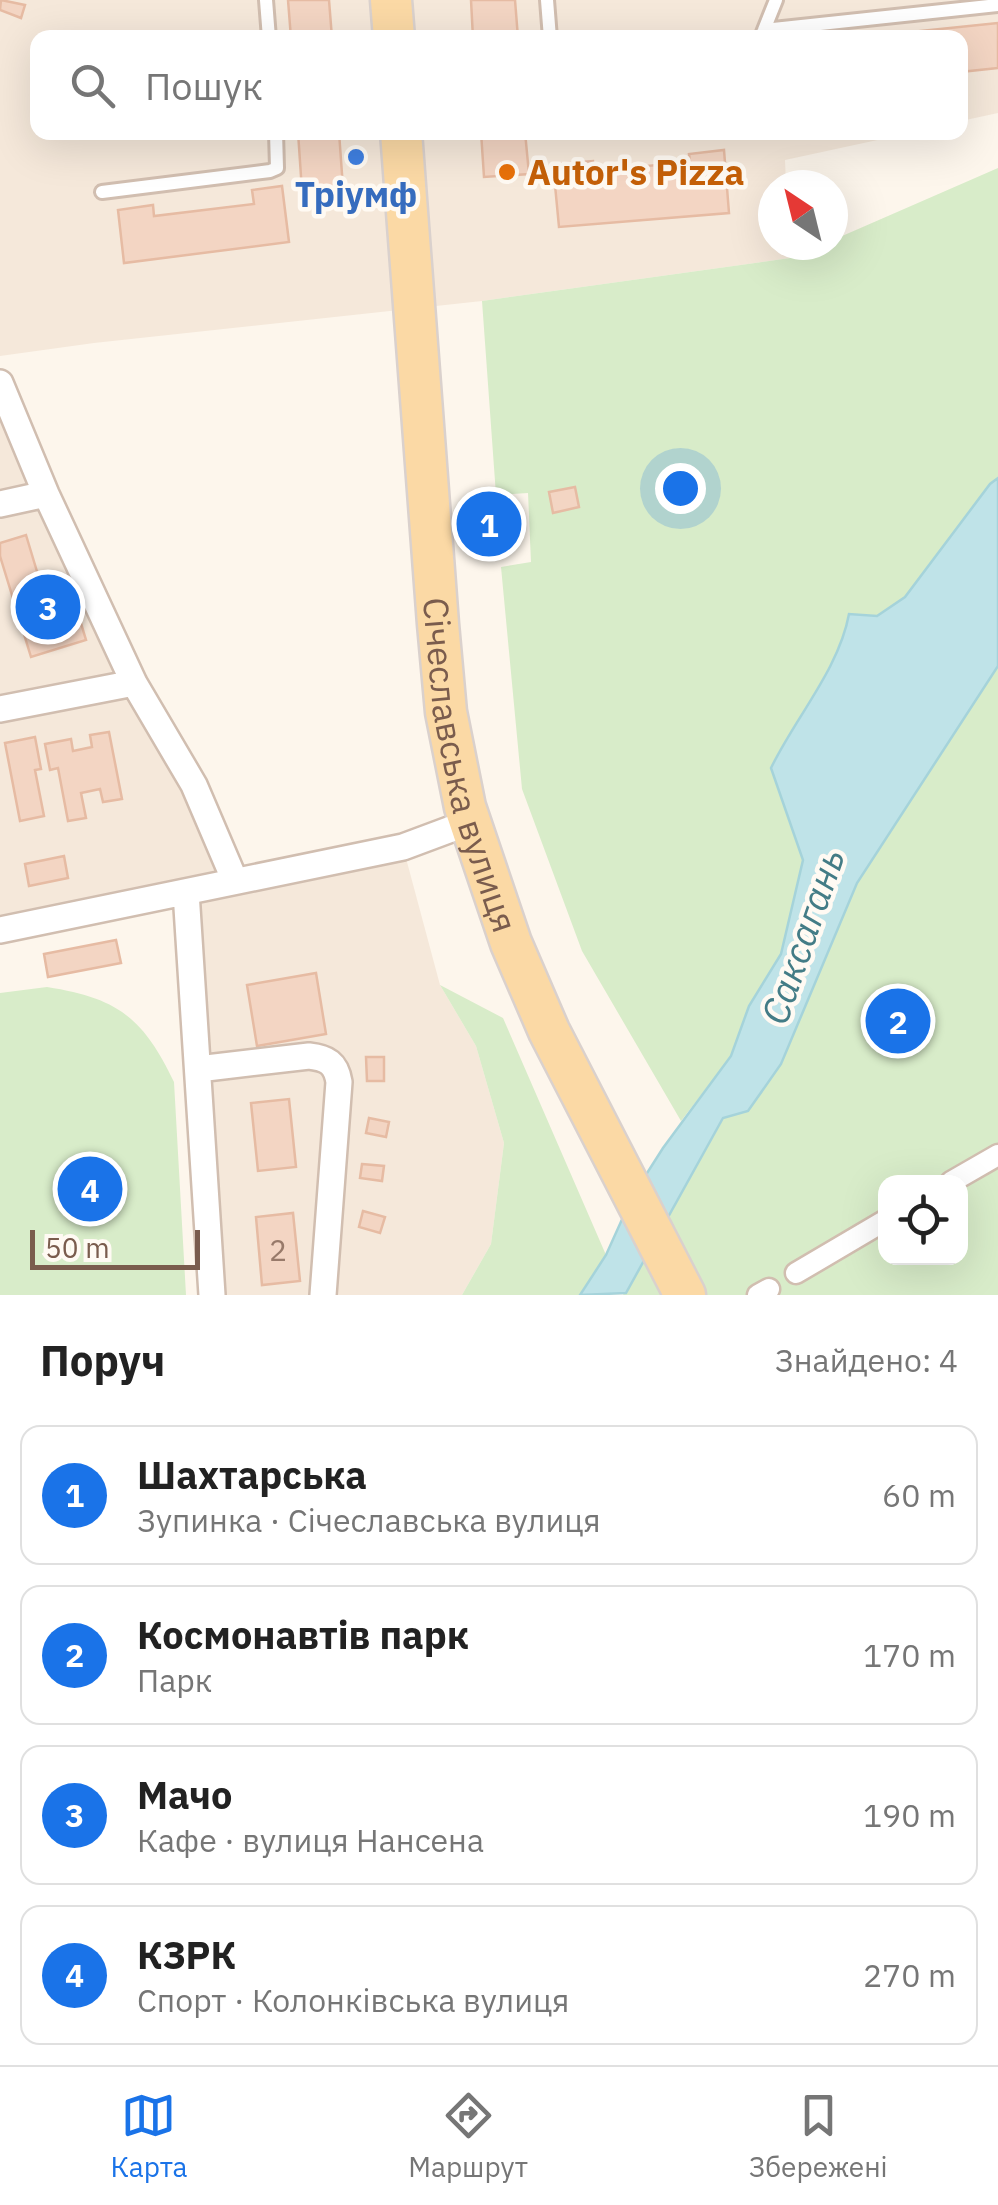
<!DOCTYPE html>
<html lang="uk">
<meta charset="utf-8">
<style>
body{margin:0;font-family:"IBM Plex Sans",sans-serif;background:#f2f2f2;color:#222}
.controls{position:absolute;right:30px;bottom:30px;display:grid;overflow:hidden;border-radius:20px;box-shadow:0 10px 40px #0002}
.controls button{width:90px;height:90px;display:grid;place-items:center;padding:0;border:0;border-bottom:2px solid #e0e0e0;background:#fff;color:#222;font:50px sans-serif}
.compass{position:absolute;left:758px;top:170px;width:90px;height:90px;border-radius:50%;background:#fff;box-shadow:0 10px 40px #0002;rotate:325deg}
.scale{position:absolute;left:30px;bottom:25px;width:170px;box-sizing:border-box;padding-left:10px;border:5px solid #7a5c4d;border-top:0;font-size:28px;line-height:35px;white-space:nowrap;color:#7a5c4d;-webkit-text-stroke:8px #fffaf3;paint-order:stroke}
.you{position:absolute;left:680px;top:488px;width:35px;height:35px;margin:-25px;border:8px solid #fff;border-radius:50%;background:#1a73e8;box-shadow:0 0 0 15px #1a73e833}
.badge{display:grid;place-items:center;width:65px;height:65px;border-radius:50%;background:#1a73e8;color:#fff;font-size:32px;font-weight:700}
.pin{position:absolute;translate:-50% -50%;border:5px solid #fff;box-shadow:0 2px 10px #0006}
.list{margin:0;padding:0;list-style:none}
h2{display:flex;justify-content:space-between;align-items:center;height:130px;margin:0;padding:0 40px;font-size:42px}
h2 small{font-size:32px;font-weight:400;color:#767676}
.list li{display:grid;grid-template-columns:65px 1fr auto;gap:30px;align-items:center;box-sizing:border-box;height:140px;margin:0 20px 20px;padding:0 20px;border:2px solid #e0e0e0;border-radius:20px}
.list b{display:block;font-size:38px;white-space:nowrap}
.list p{margin:0;font-size:32px;white-space:nowrap;color:#767676}
.list em{font-size:32px;font-style:normal;color:#767676}
.icon{flex:none;width:55px;height:55px;fill:none;stroke:currentColor;stroke-width:2;stroke-linecap:round;stroke-linejoin:round}
.map{position:relative;flex:none;width:998px;height:1295px;overflow:hidden}
.search{position:absolute;background:#fff;box-shadow:0 10px 40px #0002;left:30px;right:30px;top:30px;height:110px;display:flex;align-items:center;gap:25px;box-sizing:border-box;padding:0 35px;border-radius:20px;color:#767676;font-size:38px}
.sheet{height:770px;background:#fff}
nav{display:flex;justify-content:space-around;align-items:center;box-sizing:border-box;height:140px;border-top:2px solid #e0e0e0;background:#fff;font-size:28px;color:#767676}
nav a{display:grid;justify-items:center;gap:5px}
nav .on{color:#1a73e8}
.map>svg:first-child{display:block}
.residential{fill:#f5e8da}
.green{fill:#d8ecc9;fill-rule:evenodd}
.water{fill:#bfe3e8;stroke:#a5d3da;stroke-width:2.5}
.building{fill:#f3d5c3;stroke:#e6bba3;stroke-width:2.5}
.lines{fill:none;stroke-linecap:round;stroke-linejoin:round}
.service-casing{stroke:#d1beb0;stroke-width:18}
.pedestrian-casing{stroke:#d1beb0;stroke-width:25}
.minor-casing{stroke:#d1beb0;stroke-width:30}
.primary-casing{stroke:#dad1cd;stroke-width:45}
.service{stroke:#fff;stroke-width:12}
.pedestrian{stroke:#fff;stroke-width:20}
.minor{stroke:#fff;stroke-width:25}
.primary{stroke:#fbd9a5;stroke-width:40}
.shop-dot{fill:#3f7fe0;stroke:#fffaf3;stroke-width:4}
.food-dot{fill:#e8710a;stroke:#fffaf3;stroke-width:4}
.labels{text-anchor:middle;dominant-baseline:central;stroke-width:9;stroke-linejoin:round;paint-order:stroke}
.number-label{font-size:30px;fill:#987a6a}
.food-label{font-size:35px;font-weight:bold;fill:#c56008;stroke:#fffaf3;text-anchor:start}
.shop-label{font-size:35px;font-weight:bold;fill:#366cbe;stroke:#fffaf3}
.street-label{font-size:35px;fill:#7a5c4d;stroke:#fffaf3}
.water-label{font-size:38px;font-style:italic;fill:#437c86;stroke:#fffaf3}
</style>
<div class="map">
<svg width="998" height="1295" viewBox="0 0 998 1295">
<rect width="100%" height="100%" fill="#fdf6ec"/>
<!-- residential -->
<path class="residential" d="M 0,0 L 998,0 L 998,113 L 961,121 L 960,38 L 38,38 L 38,132 L 910,133 L 785,160 L 786,185 L 773,185 L 773,245 L 789,245 L 790,258 L 482,301 L 94,343 L 0,356 Z
M 0,383 L 234,881 L 403,847 L 440,985 L 476,1046 L 504,1143 L 491,1244 L 462,1295 L 212,1295 L 186,892 L 0,930 Z"/>
<!-- green -->
<path class="green" d="M 998,168 L 998,478 L 990,484 L 905,597 L 877,617 L 849,614 C 839,667 794,719 771,769 L 803,859 L 781,954 L 749,1006 L 731,1056 L 681,1121 L 582,951 L 522,789 L 501,567 L 531,562 L 528,493 L 496,495 L 482,301 L 790,258 L 821,245 L 833,245 L 833,240 Z
M 998,666 L 998,1295 L 623,1295 L 724,1118 L 781,1064 L 857,883 ZM 886,1182 L 960,1182 L 960,1258 L 886,1258 Z
M 440,985 L 503,1018 L 606,1255 L 580,1295 L 462,1295 L 491,1244 L 504,1143 L 476,1046 Z
M 47,987 C 117,998 143,1017 174,1082 L 186,1295 L 0,1295 L 0,993 Z"/>
<!-- water -->
<path class="water" d="M 998,478 L 998,666 L 857,883 L 781,1064 L 748,1111 L 723,1118 L 626,1293 L 580,1295 L 606,1255 L 633,1195 L 663,1148 L 731,1056 L 749,1006 L 781,954 L 803,860 L 771,768 C 795,718 839,669 849,614 L 877,616 L 905,597 L 990,484 Z"/>
<!-- building -->
<path class="building" d="M 1,0 L 25,5 L 21,18 L 0,10 Z
M 288,0 L 329,0 L 332,38 L 291,38 Z
M 471,0 L 515,0 L 518,38 L 473,38 Z
M 998,23 L 998,68 L 960,72 L 960,38 L 853,38 Z
M 298,132 L 339,132 L 343,188 L 302,191 Z
M 481,132 L 525,132 L 529,174 L 484,177 Z
M 724,150 L 729,213 L 559,227 L 553,164 L 593,161 L 594,171 L 690,162 L 689,154 Z
M 282,186 L 289,242 L 124,263 L 118,210 L 153,205 L 154,216 L 254,204 L 252,190 Z
M 575,487 L 579,507 L 553,513 L 549,492 Z
M 514,523 L 517,539 L 507,540 L 504,525 Z
M 26,535 L 51,618 L 77,610 L 86,640 L 31,657 L 0,556 L 0,543 Z
M 109,732 L 122,799 L 103,802 L 100,789 L 81,793 L 86,818 L 68,821 L 58,768 L 50,770 L 45,744 L 71,739 L 73,751 L 92,747 L 90,735 Z
M 35,737 L 41,769 L 35,770 L 44,816 L 20,821 L 5,743 Z
M 64,856 L 68,878 L 29,886 L 25,864 Z
M 116,940 L 121,963 L 48,977 L 44,954 Z
M 316,973 L 326,1034 L 257,1046 L 247,985 Z
M 366,1057 L 384,1057 L 384,1081 L 367,1081 Z
M 289,1099 L 296,1167 L 258,1171 L 251,1103 Z
M 369,1118 L 389,1122 L 386,1137 L 366,1133 Z
M 362,1164 L 384,1166 L 382,1181 L 360,1178 Z
M 363,1211 L 385,1217 L 380,1233 L 359,1227 Z
M 293,1213 L 300,1281 L 262,1285 L 256,1217 Z"/>
<g class="lines">
<defs>
<path id="service" d="M 266,0 L 269,38
M 547,0 L 550,38
M 764,30 L 998,5
M 762,35 L 776,0
M 102,192 L 270,171 L 277,168 L 276,132"/>
<path id="pedestrian" d="M 951,1182 L 998,1155
M 796,1273 L 886,1220
M 758,1295 L 769,1289"/>
<path id="minor" d="M 0,383 L 46,494 L 134,683 L 194,785 L 235,881
M 0,504 L 46,494
M 0,709 L 134,683
M 186,892 L 212,1295
M 0,930 L 403,847 L 470,822
M 198,1069 L 309,1056 C 327,1058 336,1063 339,1082 L 323,1295"/>
<g id="primary">
<path d="M 391,0 L 394,38"/>
<path id="s1" d="M 401,132 L 438,624 L 446,712 L 465,807 L 511,943 L 549,1031 L 685,1295"/>
</g>
</defs>
<!-- service casing -->
<use href="#service" class="service-casing"/>
<!-- pedestrian casing -->
<use href="#pedestrian" class="pedestrian-casing"/>
<!-- minor casing -->
<use href="#minor" class="minor-casing"/>
<!-- primary casing -->
<use href="#primary" class="primary-casing"/>
<!-- service -->
<use href="#service" class="service"/>
<!-- pedestrian -->
<use href="#pedestrian" class="pedestrian"/>
<!-- minor -->
<use href="#minor" class="minor"/>
<!-- primary -->
<use href="#primary" class="primary"/>
</g>
<!-- markers -->
<circle class="shop-dot" cx="356" cy="157" r="10"/>
<circle class="food-dot" cx="507" cy="172" r="10"/>
<g class="labels">
<!-- number labels -->
<g class="number-label">
<text x="278" y="1249">2</text>
</g>
<!-- food labels -->
<g class="food-label">
<text x="527" y="172">Autor's Pizza</text>
</g>
<!-- shop labels -->
<g class="shop-label">
<text x="356" y="194">Тріумф</text>
</g>
<!-- street labels -->
<g class="street-label">
<text stroke="none"><textPath href="#s1" startOffset="638">Січеславська вулиця</textPath></text>
</g>
<!-- water labels -->
<g class="water-label">
<text transform="translate(802 936) rotate(-71)">Саксагань</text>
</g>
</g>
</svg>
<div class="controls">
<button><svg class="icon" aria-label="locate" viewBox="0 0 24 24"><circle cx="12" cy="12" r="6"/><path d="M12 2v4M12 18v4M2 12h4M18 12h4"/></svg></button>
</div>
<svg class="compass" viewBox="-18 -18 36 36"><path d="M0-13l5 13h-10z" fill="#e53935"/><path d="M0 13l5-13h-10z" fill="#767676"/></svg>
<div class="scale">50 m</div>
<div class="you"></div>
<div class="pin badge" style="left:489px;top:524px">1</div>
<div class="pin badge" style="left:898px;top:1021px">2</div>
<div class="pin badge" style="left:48px;top:607px">3</div>
<div class="pin badge" style="left:90px;top:1189px">4</div>
<div class="search"><svg class="icon" aria-label="search" viewBox="0 0 24 24"><circle cx="10" cy="10" r="6"/><path d="M15 15l6 6"/></svg>Пошук</div>
</div>
<section class="sheet">
<h2>Поруч<small>Знайдено: 4</small></h2>
<ul class="list">
<li><span class="badge">1</span><div><b>Шахтарська</b><p>Зупинка · Січеславська вулиця</p></div><em>60 m</em></li>
<li><span class="badge">2</span><div><b>Космонавтів парк</b><p>Парк</p></div><em>170 m</em></li>
<li><span class="badge">3</span><div><b>Мачо</b><p>Кафе · вулиця Нансена</p></div><em>190 m</em></li>
<li><span class="badge">4</span><div><b>КЗРК</b><p>Спорт · Колонківська вулиця</p></div><em>270 m</em></li>
</ul>
</section>
<nav>
<a class="on"><svg class="icon" aria-label="map" viewBox="0 0 24 24"><path d="M3 6l6-2 6 2 6-2v14l-6 2-6-2-6 2zM9 4v14M15 6v14"/></svg>Карта</a>
<a><svg class="icon" aria-label="directions" viewBox="0 0 24 24"><path d="M12 3l9 9-9 9-9-9zM9 14v-3h6M13 9l2 2-2 2"/></svg>Маршрут</a>
<a><svg class="icon" aria-label="saved" viewBox="0 0 24 24"><path d="M7 4h10v16l-5-4-5 4z"/></svg>Збережені</a>
</nav>
